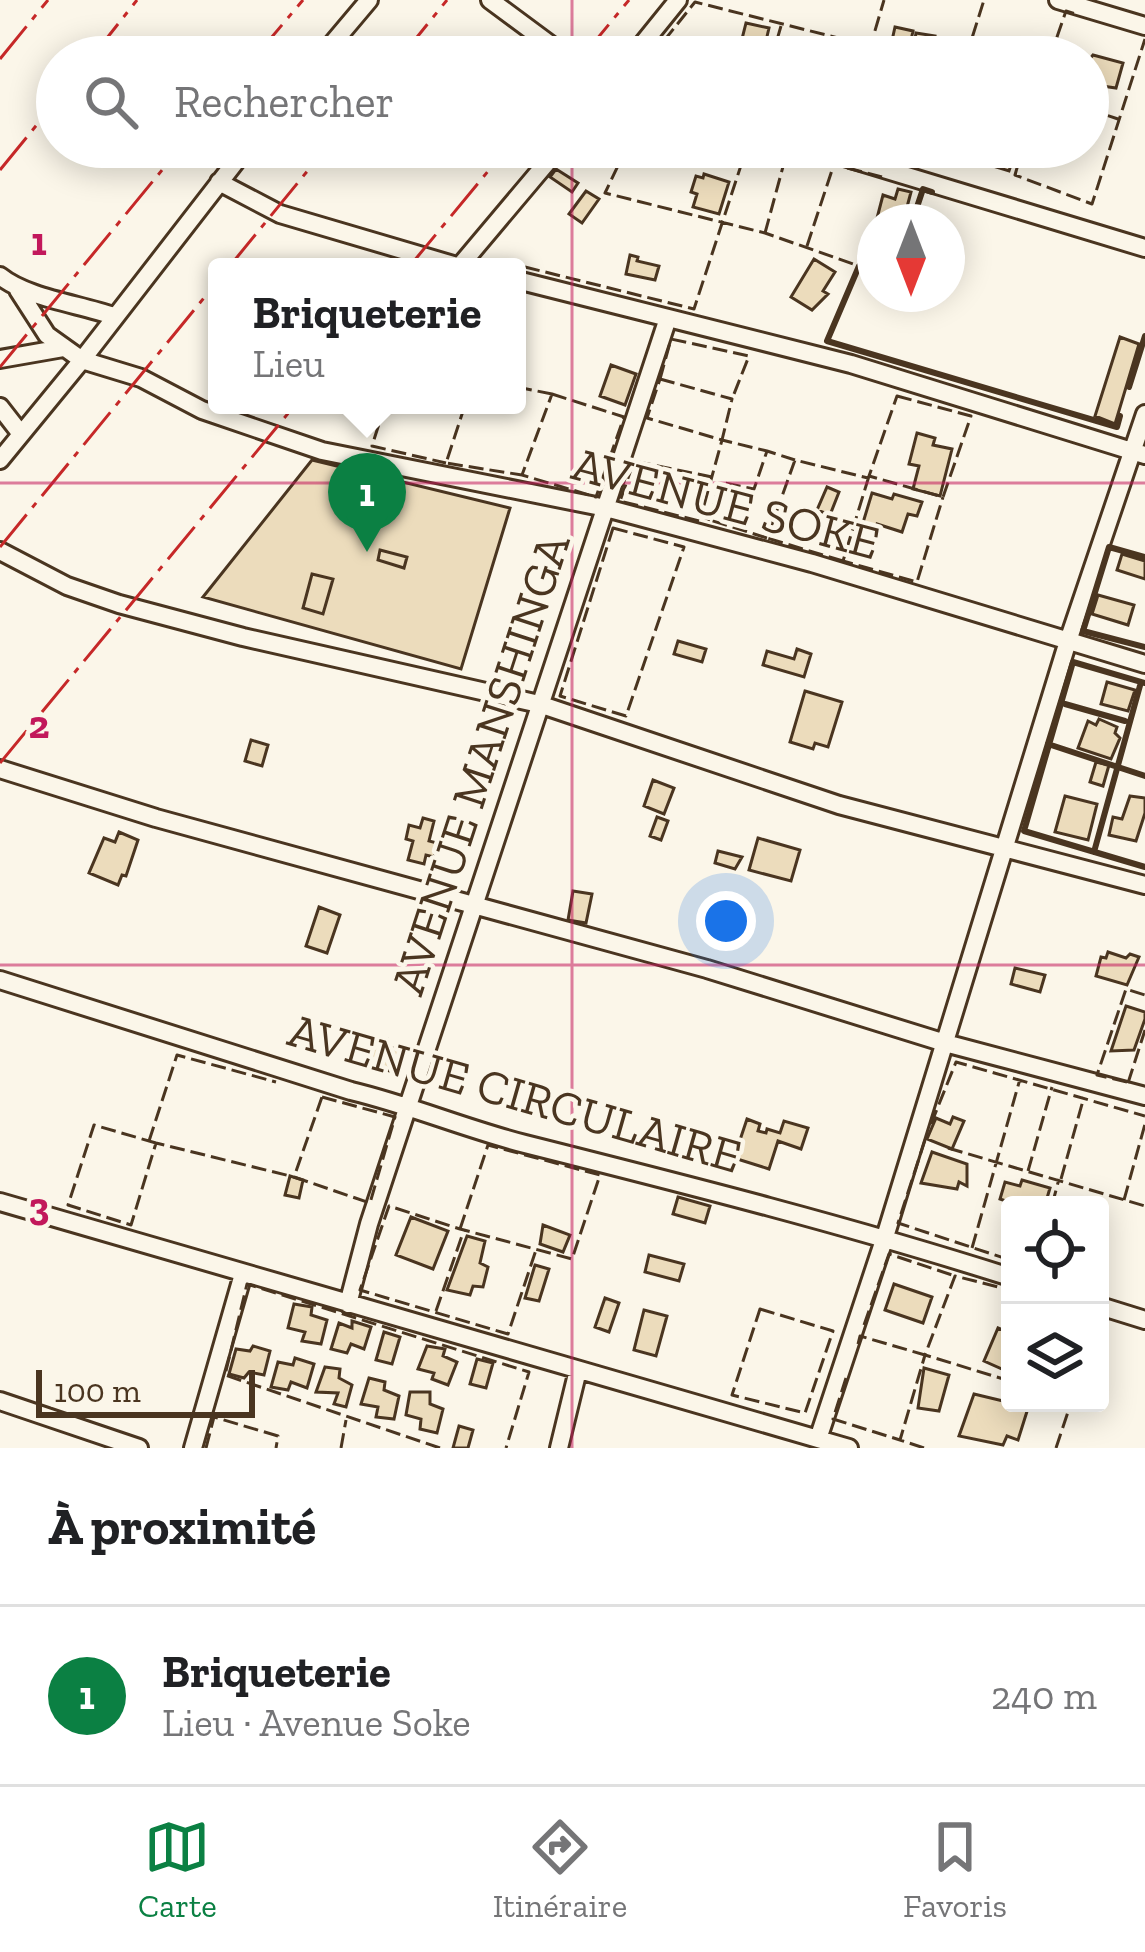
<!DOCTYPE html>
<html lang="fr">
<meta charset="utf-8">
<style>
body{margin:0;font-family:"Zilla Slab",serif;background:#f6f6f6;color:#202124}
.controls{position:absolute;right:36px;bottom:36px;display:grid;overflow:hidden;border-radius:12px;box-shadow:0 6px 30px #0003}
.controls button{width:108px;height:108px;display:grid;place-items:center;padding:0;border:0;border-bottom:3px solid #e0e0e0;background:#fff;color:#202124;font:60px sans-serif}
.compass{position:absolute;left:857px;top:204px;width:108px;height:108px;border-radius:50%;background:#fff;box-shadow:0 6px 30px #0003;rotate:180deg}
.scale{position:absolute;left:36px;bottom:30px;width:219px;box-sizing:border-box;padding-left:12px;border:6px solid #4a3520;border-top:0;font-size:33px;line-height:42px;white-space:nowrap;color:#4a3520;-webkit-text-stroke:9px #fbf6e9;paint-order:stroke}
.you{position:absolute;left:726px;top:921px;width:42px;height:42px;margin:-30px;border:9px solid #fff;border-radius:50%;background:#1a73e8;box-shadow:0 0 0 18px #1a73e833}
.badge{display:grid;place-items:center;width:78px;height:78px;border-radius:50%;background:#0b8043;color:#fff;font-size:39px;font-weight:700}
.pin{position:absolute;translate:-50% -99px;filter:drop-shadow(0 3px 6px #0008)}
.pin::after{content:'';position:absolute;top:63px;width:42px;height:36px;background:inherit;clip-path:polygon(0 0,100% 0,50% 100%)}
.popup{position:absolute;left:208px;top:258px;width:318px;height:156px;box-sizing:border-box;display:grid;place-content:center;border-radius:12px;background:#fff;filter:drop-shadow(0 3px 9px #0005);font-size:39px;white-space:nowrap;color:#757577}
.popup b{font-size:45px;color:#202124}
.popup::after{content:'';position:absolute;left:50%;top:100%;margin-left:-24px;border:24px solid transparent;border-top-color:#fff}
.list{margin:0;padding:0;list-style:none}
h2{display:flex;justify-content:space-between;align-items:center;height:156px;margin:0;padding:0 48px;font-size:51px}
h2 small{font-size:39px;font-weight:400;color:#757577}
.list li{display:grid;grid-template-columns:78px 1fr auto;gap:36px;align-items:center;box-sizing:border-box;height:180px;padding:0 48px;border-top:3px solid #e0e0e0}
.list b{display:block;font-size:45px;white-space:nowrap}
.list p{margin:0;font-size:39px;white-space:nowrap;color:#757577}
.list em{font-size:39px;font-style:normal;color:#757577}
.icon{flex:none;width:66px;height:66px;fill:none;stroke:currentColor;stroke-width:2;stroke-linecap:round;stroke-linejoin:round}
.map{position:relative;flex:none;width:1145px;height:1448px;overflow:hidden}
.search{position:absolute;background:#fff;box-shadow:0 6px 30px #0003;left:36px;right:36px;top:36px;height:132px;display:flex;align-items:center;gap:30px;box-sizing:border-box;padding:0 42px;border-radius:66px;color:#757577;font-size:45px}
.sheet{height:336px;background:#fff}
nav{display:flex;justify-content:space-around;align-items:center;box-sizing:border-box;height:168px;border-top:3px solid #e0e0e0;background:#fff;font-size:33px;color:#757577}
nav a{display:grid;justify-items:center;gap:6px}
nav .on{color:#0b8043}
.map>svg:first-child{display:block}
.building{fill:#ecdcbc;stroke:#4a3520;stroke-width:3}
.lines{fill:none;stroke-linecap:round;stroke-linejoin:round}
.minor-casing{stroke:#4a3520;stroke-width:22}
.minor{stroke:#fbf6e9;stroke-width:16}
.fence{stroke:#4a3520;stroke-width:3;stroke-dasharray:15 6;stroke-linecap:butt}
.wall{stroke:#4a3520;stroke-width:6}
.power{stroke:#c62828;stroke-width:3;stroke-dasharray:42 9 6 9;stroke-linecap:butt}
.grid{fill:none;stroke:#c2185b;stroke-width:3;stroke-opacity:0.55}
.labels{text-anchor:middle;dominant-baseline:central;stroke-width:9;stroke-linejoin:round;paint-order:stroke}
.street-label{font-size:48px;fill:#4a3520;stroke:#fbf6e9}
.grid-label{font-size:39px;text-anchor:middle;font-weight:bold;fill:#c2185b;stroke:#fbf6e9;stroke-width:9;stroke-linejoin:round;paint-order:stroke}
</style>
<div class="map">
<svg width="1145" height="1448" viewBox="0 0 1145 1448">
<rect width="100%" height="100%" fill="#fbf6e9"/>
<!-- building -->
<path class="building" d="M 746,23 L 769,28 L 765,45 L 742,39 Z
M 895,27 L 913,31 L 909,49 L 891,45 Z
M 916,33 L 935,36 L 932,54 L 913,51 Z
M 1093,55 L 1123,63 L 1116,88 L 1088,84 L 1088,61 Z
M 988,147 L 1017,147 L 1009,171 L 983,163 Z
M 556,169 L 578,183 L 572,192 L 550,177 Z
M 704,174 L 729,182 L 719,214 L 693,207 L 697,194 L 691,192 L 696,176 L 703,178 Z
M 898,189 L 911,192 L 903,222 L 876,222 L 883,195 L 895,199 Z
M 586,191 L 599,199 L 582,223 L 569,214 Z
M 630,255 L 638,257 L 637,261 L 659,266 L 655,280 L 626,274 Z
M 814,259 L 835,272 L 823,291 L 828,294 L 812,310 L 791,297 Z
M 1120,337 L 1139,344 L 1115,424 L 1095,416 Z
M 611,365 L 636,374 L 625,405 L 600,396 Z
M 917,433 L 935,438 L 933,445 L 952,449 L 940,496 L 913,489 L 919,466 L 909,464 Z
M 312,460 L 510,508 L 461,669 L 203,597 Z
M 827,487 L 839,492 L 830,515 L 817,510 Z
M 872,493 L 892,499 L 894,494 L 922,502 L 917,516 L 908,514 L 902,532 L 877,524 L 875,530 L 862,526 Z
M 380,550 L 407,557 L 404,568 L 378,560 Z
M 1122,554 L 1145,561 L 1145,579 L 1117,570 Z
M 312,574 L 333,579 L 323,614 L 303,608 Z
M 1098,595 L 1134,605 L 1128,625 L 1092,614 Z
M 678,641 L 706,649 L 702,662 L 674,654 Z
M 797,649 L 811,654 L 804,677 L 763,665 L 767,651 L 794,659 Z
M 1107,682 L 1135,690 L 1128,711 L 1101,704 Z
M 805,691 L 842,702 L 828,747 L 815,743 L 813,749 L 790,742 Z
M 1099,719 L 1117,727 L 1115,733 L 1120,738 L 1111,759 L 1078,748 L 1088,721 L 1096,725 Z
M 251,740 L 268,745 L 262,766 L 245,761 Z
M 1096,762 L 1109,765 L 1103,786 L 1090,782 Z
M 653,780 L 674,788 L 664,814 L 644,806 Z
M 1065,796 L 1097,804 L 1088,840 L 1055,832 Z
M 1130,796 L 1145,798 L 1145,813 L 1136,841 L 1109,835 L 1113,817 L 1122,819 Z
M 657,817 L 668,821 L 661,840 L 650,836 Z
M 423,818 L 434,821 L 429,841 L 437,843 L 434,857 L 426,855 L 424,864 L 408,860 L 413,841 L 406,839 L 409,825 L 420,828 Z
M 119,832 L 138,840 L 126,876 L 122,875 L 118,885 L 89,873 L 104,838 L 115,842 Z
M 758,838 L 800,850 L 791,881 L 749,870 Z
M 718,851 L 742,857 L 735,869 L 715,863 Z
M 573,891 L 592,894 L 586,923 L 568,920 Z
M 319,907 L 340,915 L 327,953 L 306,946 Z
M 1108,952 L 1126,958 L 1130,954 L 1139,957 L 1127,985 L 1096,976 L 1101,957 L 1106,958 Z
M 1015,968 L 1045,975 L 1040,992 L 1011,984 Z
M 1126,1006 L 1145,1012 L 1145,1019 L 1134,1050 L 1111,1051 Z
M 372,1036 L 387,1039 L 385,1046 L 408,1052 L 398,1073 L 365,1065 Z
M 953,1117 L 964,1121 L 952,1149 L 927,1139 L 936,1118 L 950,1124 Z
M 747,1119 L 760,1124 L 758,1131 L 766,1133 L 767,1129 L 780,1133 L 784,1121 L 808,1128 L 801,1149 L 778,1141 L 769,1169 L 734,1158 Z
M 932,1152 L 967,1164 L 967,1186 L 959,1182 L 957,1189 L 921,1183 Z
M 290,1176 L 303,1180 L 299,1198 L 285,1195 Z
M 1022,1180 L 1050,1188 L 1045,1205 L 1017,1205 L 1000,1199 L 1005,1182 L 1020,1186 Z
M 678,1197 L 710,1206 L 705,1223 L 673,1214 Z
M 411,1217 L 448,1231 L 433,1269 L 396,1255 Z
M 543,1225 L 570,1235 L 563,1252 L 540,1244 Z
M 467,1236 L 485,1241 L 480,1263 L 488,1267 L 483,1287 L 473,1286 L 470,1295 L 447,1290 Z
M 649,1255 L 684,1264 L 679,1281 L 645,1272 Z
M 535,1265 L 549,1269 L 539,1301 L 525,1298 Z
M 894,1284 L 932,1297 L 923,1323 L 885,1310 Z
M 605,1298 L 619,1303 L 609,1332 L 595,1327 Z
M 294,1304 L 312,1307 L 311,1315 L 327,1320 L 321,1344 L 302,1341 L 305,1332 L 288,1328 Z
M 644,1310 L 667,1316 L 656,1356 L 634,1350 Z
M 352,1321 L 371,1327 L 364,1349 L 351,1344 L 347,1353 L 331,1349 L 339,1323 L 352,1328 Z
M 998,1328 L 1010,1333 L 1010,1350 L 1002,1369 L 984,1361 Z
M 384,1332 L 400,1337 L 392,1364 L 376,1360 Z
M 253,1346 L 270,1351 L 264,1375 L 249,1372 L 244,1378 L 229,1374 L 236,1349 L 250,1351 Z
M 427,1346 L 445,1349 L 443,1356 L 457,1362 L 448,1385 L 432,1379 L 434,1373 L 418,1369 Z
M 295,1358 L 314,1364 L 307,1388 L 291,1382 L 288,1390 L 271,1387 L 278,1362 L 293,1365 Z
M 477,1359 L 493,1363 L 486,1388 L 470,1384 Z
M 325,1367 L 340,1369 L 339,1378 L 352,1385 L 346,1407 L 334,1404 L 338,1393 L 316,1392 Z
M 924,1368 L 949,1375 L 939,1411 L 918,1408 Z
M 369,1378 L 385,1382 L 384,1390 L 399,1396 L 394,1419 L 376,1417 L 378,1407 L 361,1404 Z
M 410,1392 L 430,1392 L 430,1404 L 443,1409 L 437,1433 L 420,1429 L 421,1419 L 406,1415 Z
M 974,1394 L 1003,1401 L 1005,1397 L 1010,1403 L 1029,1405 L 1018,1440 L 1007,1436 L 1003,1445 L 959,1436 Z
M 459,1426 L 473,1430 L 468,1448 L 453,1448 Z"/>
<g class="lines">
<defs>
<path id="minor" d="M 490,0 L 567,57
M 1058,0 L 1145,26
M 321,57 L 369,0
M 632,57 L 678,0
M 811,147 L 1145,248
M 219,182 L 280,214 L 460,267
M 459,267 L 560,147
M 0,276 C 27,298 79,304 113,316
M 517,280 L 851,364 L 1145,455
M 18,290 L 47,335 L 82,360 L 141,378 L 202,410 L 322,451 L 606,508 L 812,563 L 1145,664
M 0,359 L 63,348
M 0,407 L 21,434
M 0,460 L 82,360 L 247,147
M 0,551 L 67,586 L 119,604 L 243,637 L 539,704 L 839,805 L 1145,885
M 0,769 L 156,818 L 707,969 L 945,1043 L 1145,1096
M 0,980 L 351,1091 C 410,1105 466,1129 525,1144 C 688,1185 850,1226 1010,1277
M 0,1202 L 849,1448
M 348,1304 L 369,1224 L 668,318
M 1100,1306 L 1145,1320
M 0,1401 L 139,1448
M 818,1439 L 885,1237 L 1068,641 L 1145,414
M 193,1448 L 243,1274
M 559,1448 L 578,1370"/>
</defs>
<!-- minor casing -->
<use href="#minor" class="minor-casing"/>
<!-- minor -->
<use href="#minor" class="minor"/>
<!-- fence -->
<path class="fence" d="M 869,51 L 884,0
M 651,57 L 695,2 L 870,46 L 868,53 L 884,57
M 772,57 L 781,26
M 966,57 L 984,0
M 1050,57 L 1066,11 L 1076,14
M 1088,109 L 1118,119
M 627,147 L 605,193 L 765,233 L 859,266
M 766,147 L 882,177
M 900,147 L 969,165 L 975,147
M 1023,147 L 1015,175 L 1092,204 L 1145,39
M 765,233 L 787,152
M 807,246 L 834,164
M 525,267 L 694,309 L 747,147
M 660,379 L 732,399 L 722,440 L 647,418 Z
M 660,379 L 671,339 L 749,356 L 732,399
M 517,387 L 552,394
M 552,394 L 624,417 L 596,497 L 522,475 Z
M 897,396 L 971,416 L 943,497 L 869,476 Z
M 385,405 L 372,446 L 446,463
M 465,405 L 446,463 L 522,475
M 869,476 L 843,561 L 917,582 L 943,497
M 710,520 L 701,516 L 722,440 L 767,451
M 699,521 L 620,501 L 634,461 L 712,477
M 613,528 L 684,547 L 626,716 L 560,696 Z
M 767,538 L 710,520 L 720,482 L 754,489 L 767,451 L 795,460
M 843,561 L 767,538 L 795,460 L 868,478
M 1127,1082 L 1097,1075 L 1126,989 L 1145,995
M 1128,1083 L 1145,1030
M 322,1097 L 395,1117 L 370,1203 L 294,1177 Z
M 931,1124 L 956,1062 L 1145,1116
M 925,1140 L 898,1223 L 1010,1260
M 149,1141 L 177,1055 L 276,1082
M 156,1143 L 94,1125 L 68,1205 L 131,1225 L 156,1143 L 290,1176
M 948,1148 L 1145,1206
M 1028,1171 L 1052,1087
M 1061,1179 L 1084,1097
M 1124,1200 L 1145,1124
M 1052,1205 L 1059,1179
M 460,1229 L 488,1145 L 600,1175 L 572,1259 L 464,1230 L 460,1229 L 389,1206 L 360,1290 L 508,1334 L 536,1250
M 972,1248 L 1020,1079
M 760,1309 L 833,1331 L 805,1413 L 732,1395 Z
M 436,1311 L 464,1230
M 864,1325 L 889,1254 L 955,1276
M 858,1344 L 860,1336 L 925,1355 L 955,1276 L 1010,1290
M 846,1378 L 833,1419 L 900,1440
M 206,1448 L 214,1417 L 278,1436 L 276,1448
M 341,1448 L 346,1420
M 440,1448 L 225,1375 L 247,1284 L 529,1372 L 506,1448
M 924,1448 L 900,1440 L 925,1355 L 1010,1381
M 1056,1448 L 1071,1403"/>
<!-- wall -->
<path class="wall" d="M 912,222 L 923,189 L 932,192
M 875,271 L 859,266 L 827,341 L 1117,427 L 1120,416
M 1129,387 L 1145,336
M 1145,557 L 1109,547 L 1083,631 L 1145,647
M 1145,683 L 1073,662 L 1024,831 L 1145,867
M 1065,704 L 1125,721
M 1048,744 L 1145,776
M 1094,852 L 1141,682"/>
<!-- power -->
<path class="power" d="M 92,57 L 137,0
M 255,57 L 303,0
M 401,57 L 447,0
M 582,57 L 629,0
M 0,59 L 48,0
M 0,170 L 57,100
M 229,267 L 327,147
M 409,267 L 508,147
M 0,367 L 181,147
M 0,547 L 217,282
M 0,763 L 295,405"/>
</g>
<!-- grid -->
<path class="grid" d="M 572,0 L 572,57M 572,147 L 572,1448M 0,483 L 1145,483M 0,965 L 1145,965"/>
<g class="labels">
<!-- street labels -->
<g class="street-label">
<text transform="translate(726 503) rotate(15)">AVENUE SOKE</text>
<text transform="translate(480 764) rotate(-72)">AVENUE MANSHINGA</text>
<text transform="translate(515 1093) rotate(16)">AVENUE CIRCULAIRE</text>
</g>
</g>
<g class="grid-label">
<text x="39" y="255">1</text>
<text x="39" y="738">2</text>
<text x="39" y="1220">3</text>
</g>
</svg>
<div class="controls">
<button><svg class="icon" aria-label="locate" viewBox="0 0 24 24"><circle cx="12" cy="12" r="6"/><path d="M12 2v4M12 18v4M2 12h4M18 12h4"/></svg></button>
<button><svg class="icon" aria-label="layers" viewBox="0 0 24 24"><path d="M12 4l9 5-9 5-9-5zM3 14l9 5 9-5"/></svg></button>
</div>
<svg class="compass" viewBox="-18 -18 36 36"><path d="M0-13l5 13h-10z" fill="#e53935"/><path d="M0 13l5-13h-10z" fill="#757577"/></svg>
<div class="scale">100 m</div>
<div class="you"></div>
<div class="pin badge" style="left:367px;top:552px">1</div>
<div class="popup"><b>Briqueterie</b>Lieu</div>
<div class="search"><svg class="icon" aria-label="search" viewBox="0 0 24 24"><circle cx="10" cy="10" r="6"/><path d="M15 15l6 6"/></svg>Rechercher</div>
</div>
<section class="sheet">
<h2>À proximité<small></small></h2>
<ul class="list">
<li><span class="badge">1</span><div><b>Briqueterie</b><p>Lieu · Avenue Soke</p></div><em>240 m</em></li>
</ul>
</section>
<nav>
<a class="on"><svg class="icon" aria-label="map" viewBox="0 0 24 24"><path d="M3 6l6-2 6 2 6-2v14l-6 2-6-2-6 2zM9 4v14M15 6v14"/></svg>Carte</a>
<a><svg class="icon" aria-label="directions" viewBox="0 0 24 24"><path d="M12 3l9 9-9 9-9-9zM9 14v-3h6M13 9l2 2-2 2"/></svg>Itinéraire</a>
<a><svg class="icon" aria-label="saved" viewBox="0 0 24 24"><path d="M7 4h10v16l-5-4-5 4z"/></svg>Favoris</a>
</nav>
